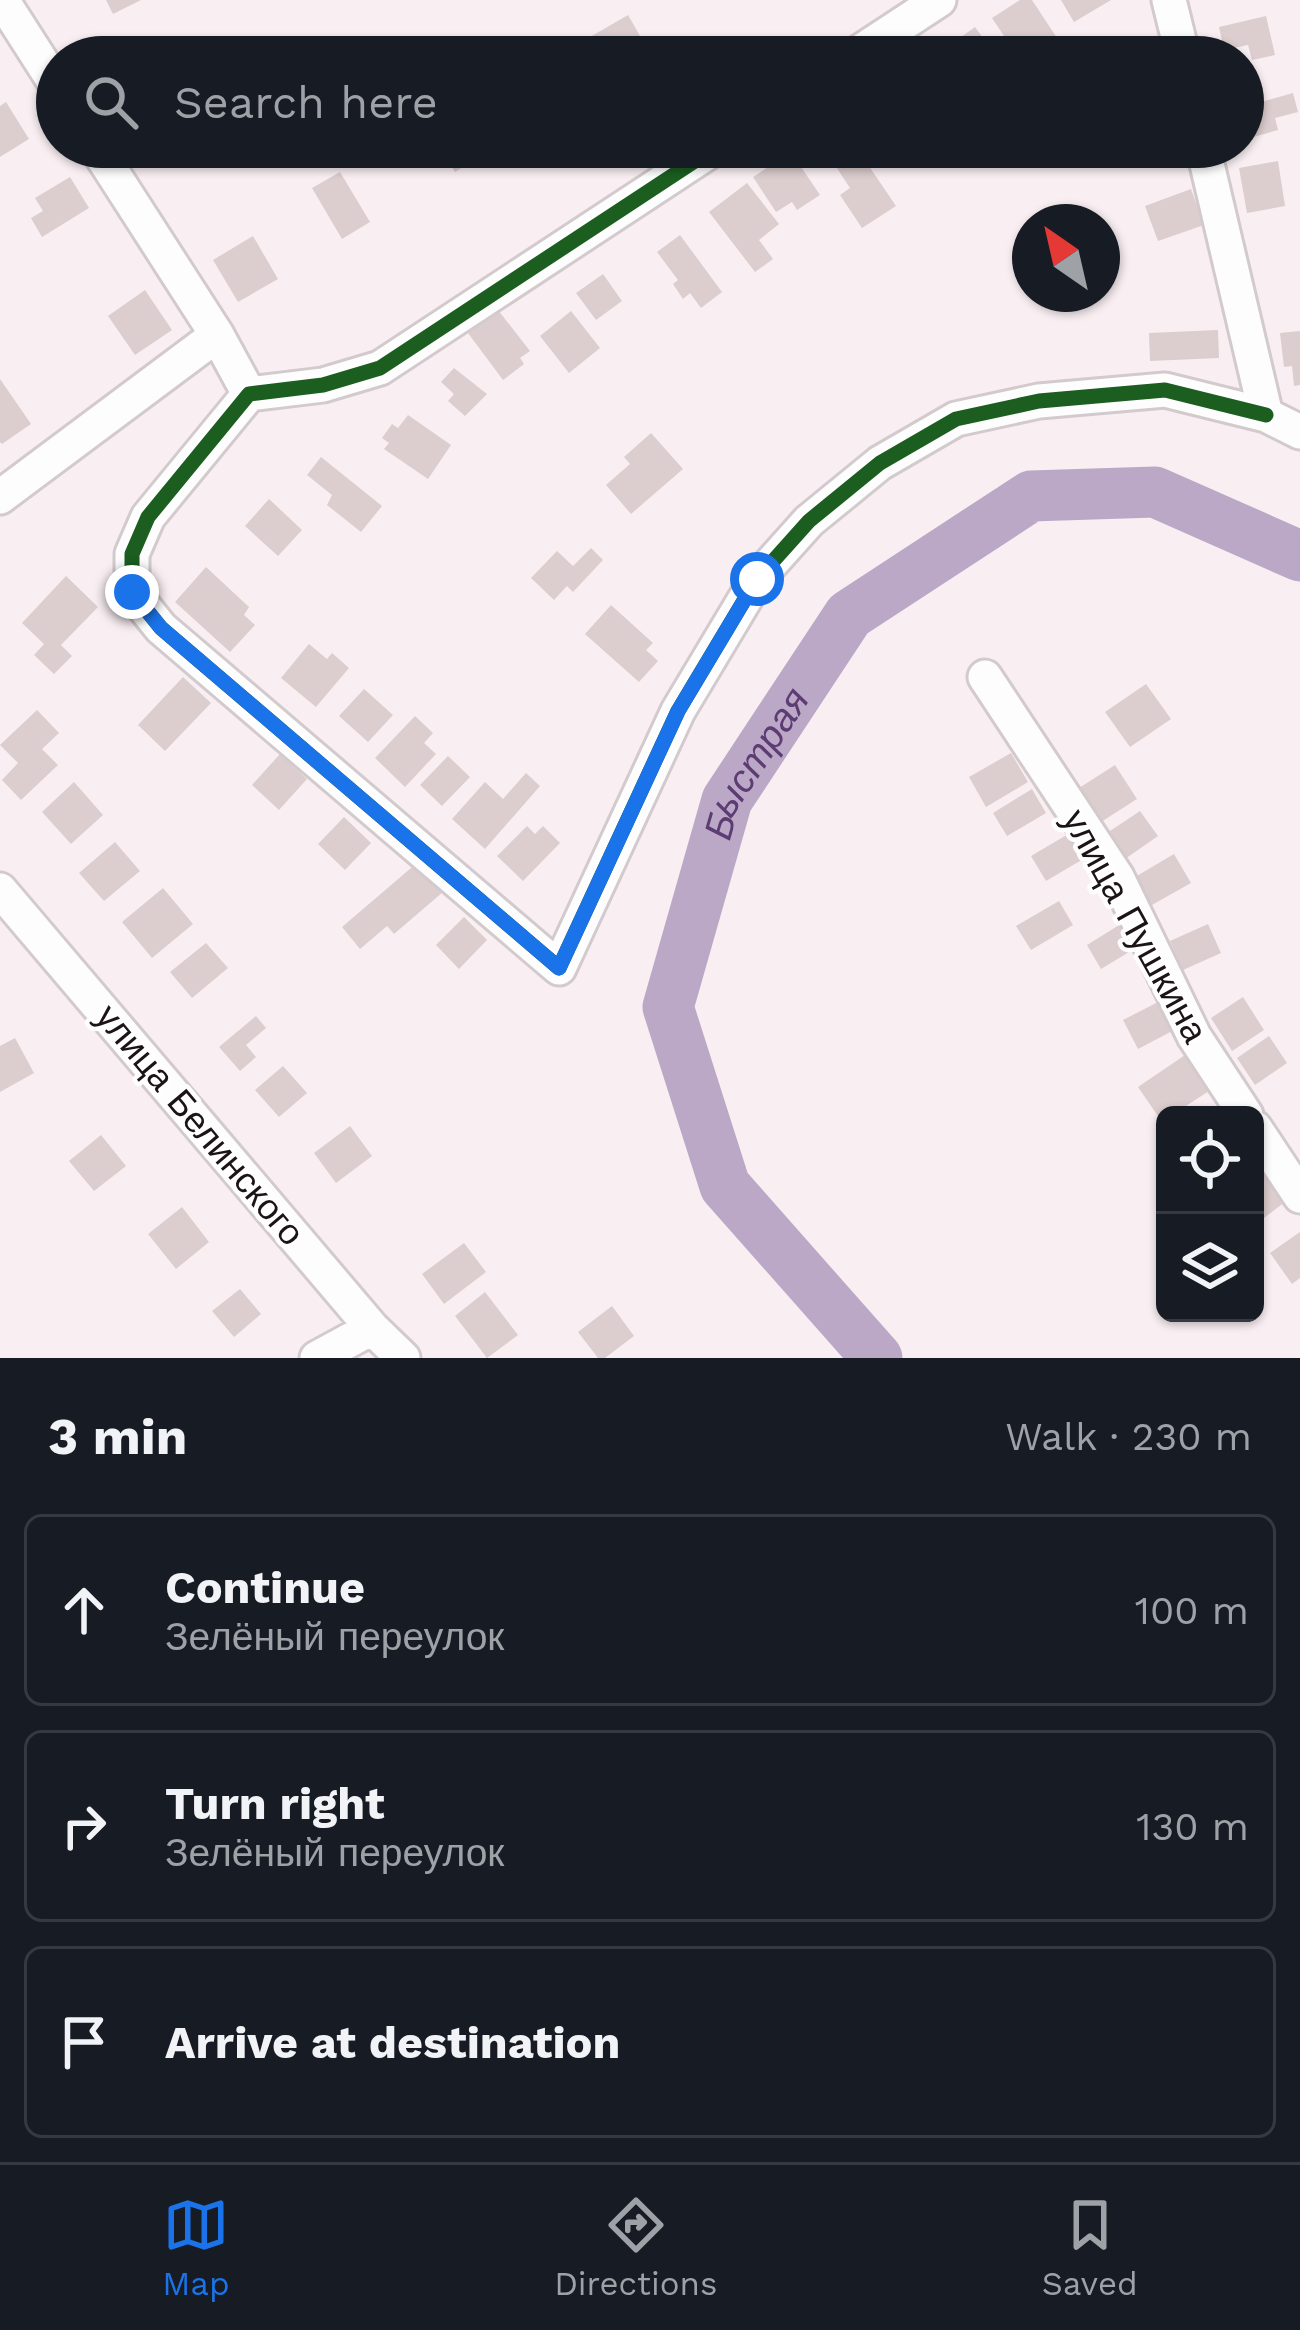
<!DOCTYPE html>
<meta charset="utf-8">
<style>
body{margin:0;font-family:"Work Sans",sans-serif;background:#242831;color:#f1f3f6}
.controls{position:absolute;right:36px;bottom:36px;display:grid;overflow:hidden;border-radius:18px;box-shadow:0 3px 9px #0004}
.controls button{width:108px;height:108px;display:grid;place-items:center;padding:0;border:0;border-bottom:3px solid #363941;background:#171b24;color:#f1f3f6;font:60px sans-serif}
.compass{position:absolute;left:1012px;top:204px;width:108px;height:108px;border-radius:50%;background:#171b24;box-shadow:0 3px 9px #0004;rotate:326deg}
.stop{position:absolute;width:36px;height:36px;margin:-27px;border:9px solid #1a73e8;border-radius:50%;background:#fff}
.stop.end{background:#1a73e8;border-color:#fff;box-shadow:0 3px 12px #0008}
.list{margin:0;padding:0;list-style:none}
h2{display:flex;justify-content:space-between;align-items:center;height:156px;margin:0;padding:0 48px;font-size:51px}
h2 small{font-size:39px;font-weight:400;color:#9ea1a6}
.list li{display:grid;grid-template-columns:78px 1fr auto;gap:36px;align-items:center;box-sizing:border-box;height:192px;margin:0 24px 24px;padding:0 24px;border:3px solid #363941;border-radius:18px}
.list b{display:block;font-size:45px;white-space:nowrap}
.list p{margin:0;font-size:39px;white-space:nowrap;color:#9ea1a6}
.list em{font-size:39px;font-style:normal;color:#9ea1a6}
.icon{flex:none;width:66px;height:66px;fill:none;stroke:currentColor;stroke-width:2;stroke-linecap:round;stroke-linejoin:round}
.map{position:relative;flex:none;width:1300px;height:1358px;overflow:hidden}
.search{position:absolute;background:#171b24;box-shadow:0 3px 9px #0004;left:36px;right:36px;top:36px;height:132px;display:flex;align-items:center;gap:30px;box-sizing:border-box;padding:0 42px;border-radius:66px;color:#9ea1a6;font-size:45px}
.sheet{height:804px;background:#171b24}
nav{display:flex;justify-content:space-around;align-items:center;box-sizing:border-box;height:168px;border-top:3px solid #363941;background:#171b24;font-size:33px;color:#9ea1a6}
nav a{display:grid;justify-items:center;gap:6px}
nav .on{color:#1a73e8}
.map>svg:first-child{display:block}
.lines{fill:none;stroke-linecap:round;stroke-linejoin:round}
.river{stroke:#bba8c6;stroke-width:51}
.building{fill:#dccdce}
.minor-casing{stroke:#d3cacd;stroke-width:39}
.minor{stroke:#fefdfd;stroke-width:33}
.cycleway-casing{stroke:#fefefe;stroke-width:22}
.cycleway{stroke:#1b5e20;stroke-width:15}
.route{stroke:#1a73e8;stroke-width:15}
.labels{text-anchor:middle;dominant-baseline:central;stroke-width:9;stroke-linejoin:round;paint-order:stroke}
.street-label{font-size:36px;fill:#1b1315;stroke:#fefefe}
.water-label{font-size:39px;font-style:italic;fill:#5c3c73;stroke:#fefefe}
</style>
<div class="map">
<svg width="1300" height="1358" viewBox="0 0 1300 1358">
<rect width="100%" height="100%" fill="#f9eff2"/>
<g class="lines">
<!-- river -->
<path class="river" id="s1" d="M 877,1358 L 725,1186 L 668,1007 L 727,800 L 849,615 L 1031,496 L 1155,492 L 1300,556"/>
</g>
<!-- building -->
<path class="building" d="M 106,0 L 141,0 L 113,14 Z
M 1020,0 L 1032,0 L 1057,38 L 1027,57 L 1018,57 L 992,18 Z
M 1061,0 L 1111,0 L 1074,22 Z
M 628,15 L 652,57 L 610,57 L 607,52 L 601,56 L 590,37 Z
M 1266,16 L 1275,55 L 1252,60 L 1248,45 L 1224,50 L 1219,27 Z
M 975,27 L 997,57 L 949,57 L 944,49 Z
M 1293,93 L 1298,112 L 1275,118 L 1278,130 L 1243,140 L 1243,107 Z
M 6,102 L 29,139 L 0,157 L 0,106 Z
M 439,147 L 487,147 L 489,150 L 455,172 Z
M 823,147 L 856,147 L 896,206 L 862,228 L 840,195 L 850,188 Z
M 791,152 L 820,195 L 797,210 L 792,202 L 776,212 L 753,177 Z
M 1278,161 L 1285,206 L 1247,213 L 1239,168 Z
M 340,172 L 370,222 L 342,239 L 312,188 Z
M 70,177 L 89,208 L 42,237 L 31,218 L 43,211 L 35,198 Z
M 747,183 L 779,224 L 759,240 L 773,259 L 755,272 L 709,212 Z
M 1191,189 L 1204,225 L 1158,241 L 1145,206 Z
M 680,235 L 722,292 L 701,308 L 690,293 L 683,299 L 673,284 L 678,280 L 657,252 Z
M 253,236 L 278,279 L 238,302 L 213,260 Z
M 603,274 L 622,301 L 596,320 L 576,293 Z
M 145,290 L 172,330 L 135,355 L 108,316 Z
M 498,310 L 530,351 L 520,358 L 524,364 L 503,380 L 468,333 Z
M 571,311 L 600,348 L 569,373 L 540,336 Z
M 1218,330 L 1219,358 L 1150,361 L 1149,333 Z
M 1300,331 L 1300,385 L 1294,386 L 1292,366 L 1284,367 L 1280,333 Z
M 454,368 L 487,394 L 465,416 L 448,401 L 454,394 L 441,382 Z
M 0,379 L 31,424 L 2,444 L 0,442 Z
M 408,415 L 451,445 L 428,479 L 384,449 L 389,443 L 382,438 L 392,424 L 398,428 Z
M 651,433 L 683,469 L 631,514 L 606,485 L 630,464 L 624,457 Z
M 321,457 L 382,506 L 361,532 L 327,505 L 332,495 L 307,475 Z
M 269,499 L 302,530 L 278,556 L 245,526 Z
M 591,548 L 603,560 L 573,592 L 567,586 L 554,600 L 531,578 L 557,551 L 573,566 Z
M 206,567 L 249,607 L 244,615 L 255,625 L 230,652 L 175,602 Z
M 66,576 L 98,607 L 61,645 L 72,656 L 54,674 L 34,655 L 44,644 L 22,623 Z
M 611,605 L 653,643 L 646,650 L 658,661 L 639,682 L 585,634 Z
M 309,644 L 327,659 L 332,653 L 349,668 L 316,707 L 281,678 Z
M 183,677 L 211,703 L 165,751 L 138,725 Z
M 1146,684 L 1171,719 L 1130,747 L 1105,712 Z
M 364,689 L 393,715 L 368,742 L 339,716 Z
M 37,710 L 59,733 L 42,749 L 58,765 L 21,800 L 2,780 L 18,763 L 0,745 Z
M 415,716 L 433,733 L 424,743 L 436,754 L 405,787 L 375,758 Z
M 1011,753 L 1028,782 L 986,807 L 969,777 Z
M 280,754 L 307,779 L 279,810 L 252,785 Z
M 448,756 L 470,777 L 442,806 L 420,785 Z
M 1115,765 L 1137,799 L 1101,822 L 1079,788 Z
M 526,773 L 540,786 L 485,849 L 452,819 L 485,782 L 503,799 Z
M 74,782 L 103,815 L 71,844 L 42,812 Z
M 1032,789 L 1046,813 L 1007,836 L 993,813 Z
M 1140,811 L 1158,836 L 1125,859 L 1107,833 Z
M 344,817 L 371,843 L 345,870 L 318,844 Z
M 527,826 L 535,834 L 543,826 L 560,843 L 523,881 L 497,856 Z
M 1070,833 L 1085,858 L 1046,881 L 1031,856 Z
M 115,842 L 140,871 L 104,901 L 79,873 Z
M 1174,854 L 1191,883 L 1152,905 L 1135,877 Z
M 418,862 L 443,892 L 394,934 L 387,926 L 360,949 L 342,927 Z
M 163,888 L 193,924 L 152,958 L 122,922 Z
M 1059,901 L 1073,925 L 1031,950 L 1016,926 Z
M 464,917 L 487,940 L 459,969 L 436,945 Z
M 1124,922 L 1139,946 L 1101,969 L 1087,945 Z
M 1208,924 L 1221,953 L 1183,970 L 1170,941 Z
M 206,943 L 228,968 L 192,998 L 170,972 Z
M 1243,997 L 1264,1030 L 1232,1051 L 1211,1018 Z
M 1162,1000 L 1176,1029 L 1138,1049 L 1123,1020 Z
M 256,1016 L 266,1028 L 246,1045 L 256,1057 L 240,1071 L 219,1047 Z
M 1269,1036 L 1287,1063 L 1255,1085 L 1237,1058 Z
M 15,1038 L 34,1073 L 0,1092 L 0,1046 Z
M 1185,1055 L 1209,1091 L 1172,1115 L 1165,1115 L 1162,1122 L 1138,1087 Z
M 283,1066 L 307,1093 L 279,1117 L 255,1090 Z
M 350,1126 L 372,1156 L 336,1183 L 314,1153 Z
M 101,1135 L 126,1166 L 94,1191 L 69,1161 Z
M 1263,1171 L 1286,1201 L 1255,1225 L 1255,1177 Z
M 182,1207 L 209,1242 L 176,1269 L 148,1234 Z
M 1300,1232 L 1300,1278 L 1292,1284 L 1270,1253 Z
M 464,1243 L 486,1272 L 444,1304 L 422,1274 Z
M 240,1289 L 261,1314 L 234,1337 L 212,1311 Z
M 485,1292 L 518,1335 L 487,1358 L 455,1316 Z
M 612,1306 L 634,1336 L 605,1358 L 598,1358 L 578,1332 Z"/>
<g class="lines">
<defs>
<path id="minor" d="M 2,0 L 57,86
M 1169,0 L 1183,57
M 852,57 L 939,0
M 96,147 L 217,335 L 249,394
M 716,147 L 380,368 L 323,385 L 249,394 L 148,517 L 132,554 L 132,592 L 161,628 L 559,968 L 678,711 L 757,579 L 809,521 L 880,463 L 956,419 L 1039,401 L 1165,390 L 1266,415
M 1203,147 L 1266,415 L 1300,432
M 0,497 L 217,335
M 985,677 L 1117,877 L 1194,1036 L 1246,1115
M 0,890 L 372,1328 L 403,1358
M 1255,1128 L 1300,1196
M 317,1358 L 372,1328"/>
</defs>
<!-- minor casing -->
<use href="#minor" class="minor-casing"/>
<!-- minor -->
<use href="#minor" class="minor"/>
<defs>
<path id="cycleway" d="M 716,147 L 380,368 L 323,385 L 249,394 L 148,517 L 132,554 L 132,592 L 161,628 L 559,968 L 678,711 L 757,579 L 809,521 L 880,463 L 956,419 L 1039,401 L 1165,390 L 1266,415"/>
</defs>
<!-- cycleway casing -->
<use href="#cycleway" class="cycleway-casing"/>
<!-- cycleway -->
<use href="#cycleway" class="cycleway"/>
</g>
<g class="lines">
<!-- route -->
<path class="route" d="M 132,592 L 161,628 L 559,968 L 678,711 L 757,579"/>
</g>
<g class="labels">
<!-- street labels -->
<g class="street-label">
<text transform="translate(1135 926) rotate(61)">улица Пушкина</text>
<text transform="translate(200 1125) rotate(50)">улица Белинского</text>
</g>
<!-- water labels -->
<g class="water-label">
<text stroke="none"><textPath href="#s1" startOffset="678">Быстрая</textPath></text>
</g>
</g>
</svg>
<div class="controls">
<button><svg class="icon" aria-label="locate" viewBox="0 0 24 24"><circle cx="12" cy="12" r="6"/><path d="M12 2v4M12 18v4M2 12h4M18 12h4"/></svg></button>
<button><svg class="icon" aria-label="layers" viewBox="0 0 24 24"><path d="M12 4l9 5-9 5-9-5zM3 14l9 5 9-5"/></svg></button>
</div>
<svg class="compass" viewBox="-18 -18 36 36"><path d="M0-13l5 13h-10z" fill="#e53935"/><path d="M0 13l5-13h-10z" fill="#9ea1a6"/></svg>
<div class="stop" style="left:757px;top:579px"></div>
<div class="stop end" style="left:132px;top:592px"></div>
<div class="search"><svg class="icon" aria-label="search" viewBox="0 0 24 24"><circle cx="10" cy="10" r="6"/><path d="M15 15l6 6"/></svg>Search here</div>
</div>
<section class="sheet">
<h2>3 min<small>Walk · 230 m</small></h2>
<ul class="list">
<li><svg class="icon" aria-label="ahead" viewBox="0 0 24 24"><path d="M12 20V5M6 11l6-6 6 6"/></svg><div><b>Continue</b><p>Зелёный переулок</p></div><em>100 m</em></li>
<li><svg class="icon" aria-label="right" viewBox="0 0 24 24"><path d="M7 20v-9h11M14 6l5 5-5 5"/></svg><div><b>Turn right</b><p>Зелёный переулок</p></div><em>130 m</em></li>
<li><svg class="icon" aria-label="arrive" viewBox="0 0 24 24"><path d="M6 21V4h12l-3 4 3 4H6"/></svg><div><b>Arrive at destination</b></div></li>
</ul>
</section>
<nav>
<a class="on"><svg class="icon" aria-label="map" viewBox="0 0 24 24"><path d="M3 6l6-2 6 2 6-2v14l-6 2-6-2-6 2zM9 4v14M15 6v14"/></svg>Map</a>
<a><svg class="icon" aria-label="directions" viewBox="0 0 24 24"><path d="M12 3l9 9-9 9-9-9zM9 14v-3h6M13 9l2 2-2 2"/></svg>Directions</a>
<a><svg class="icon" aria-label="saved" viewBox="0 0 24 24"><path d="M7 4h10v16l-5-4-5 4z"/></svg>Saved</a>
</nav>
